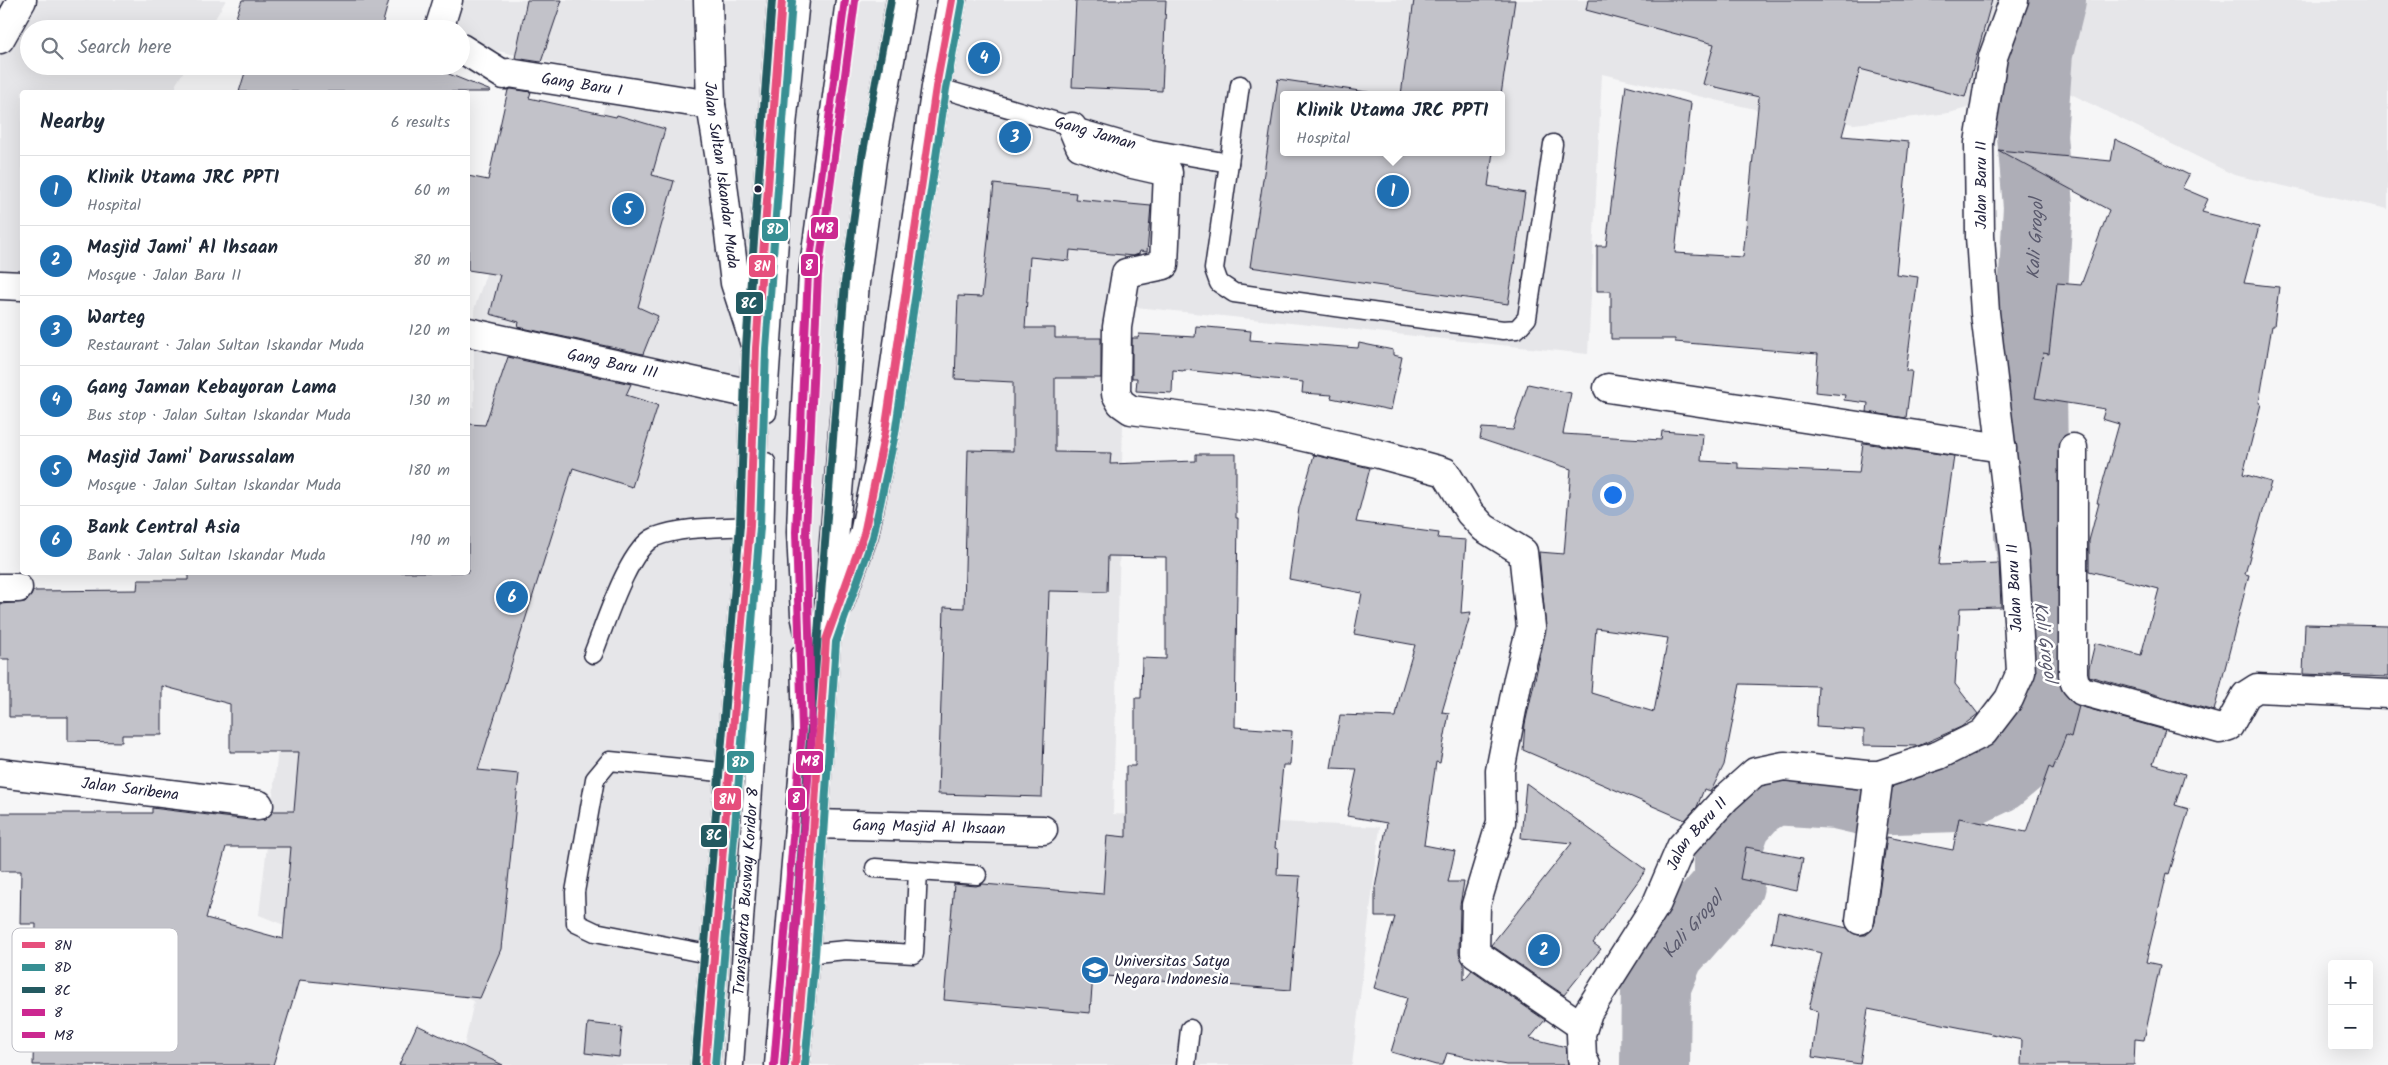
<!DOCTYPE html>
<meta charset="utf-8">
<style>
body{margin:0;font-family:Kalam,sans-serif;background:#f6f6f7;color:#1f2937}
.controls{position:absolute;right:15px;bottom:15px;display:grid;overflow:hidden;border-radius:5px;box-shadow:0 5px 20px #0002}
.controls button{width:45px;height:45px;display:grid;place-items:center;padding:0;border:0;border-bottom:1px solid #e0e1e3;background:#fff;color:#1f2937;font:25px sans-serif}
.you{position:absolute;left:1612px;top:494px;width:18px;height:18px;margin:-12px;border:4px solid #fff;border-radius:50%;background:#1a73e8;box-shadow:0 0 0 8px #1a73e833}
.badge{display:grid;place-items:center;width:32px;height:32px;border-radius:50%;background:#1f6fb2;color:#fff;font-size:16px;font-weight:700}
.pin{position:absolute;translate:-50% -50%;border:2px solid #fff;box-shadow:0 1px 5px #0006}
.popup{position:absolute;left:1280px;top:91px;width:225px;height:65px;box-sizing:border-box;display:grid;place-content:center;border-radius:5px;background:#fff;filter:drop-shadow(0 1px 4px #0005);font-size:16px;white-space:nowrap;color:#747a83}
.popup b{font-size:19px;color:#1f2937}
.popup::after{content:'';position:absolute;left:50%;top:100%;margin-left:-10px;border:10px solid transparent;border-top-color:#fff}
.list{margin:0;padding:0;list-style:none}
h2{display:flex;justify-content:space-between;align-items:center;height:65px;margin:0;padding:0 20px;font-size:21px}
h2 small{font-size:16px;font-weight:400;color:#747a83}
.list li{display:grid;grid-template-columns:32px 1fr auto;gap:15px;align-items:center;box-sizing:border-box;height:70px;padding:0 20px;border-top:1px solid #e0e1e3}
.list b{display:block;font-size:19px;white-space:nowrap}
.list p{margin:0;font-size:16px;white-space:nowrap;color:#747a83}
.list em{font-size:16px;font-style:normal;color:#747a83}
.icon{flex:none;width:28px;height:28px;fill:none;stroke:currentColor;stroke-width:2;stroke-linecap:round;stroke-linejoin:round}
.map{position:relative;flex:none;width:2388px;height:1065px;overflow:hidden}
.search{position:absolute;background:#fff;box-shadow:0 5px 20px #0002;left:20px;top:20px;width:450px;height:55px;display:flex;align-items:center;gap:12px;box-sizing:border-box;padding:0 18px;border-radius:28px;color:#747a83;font-size:19px}
.panel{position:absolute;background:#fff;box-shadow:0 5px 20px #0002;left:20px;top:90px;width:450px;height:485px;border-radius:5px}
.map>svg:first-child{display:block}
.built{fill:#e6e6e9;fill-rule:evenodd}
.lines{fill:none;stroke-linecap:round;stroke-linejoin:round}
.river{stroke:#aeaeb7;stroke-width:70}
.building{fill:#c2c2c9;stroke:#22223b;fill-rule:evenodd}
.service-casing{stroke:#22223b;stroke-width:21}
.minor-casing{stroke:#22223b;stroke-width:31}
.secondary-casing{stroke:#22223b;stroke-width:31}
.trunk-casing{stroke:#22223b;stroke-width:31}
.service{stroke:#fff;stroke-width:18}
.minor{stroke:#fff;stroke-width:28}
.secondary{stroke:#fff;stroke-width:28}
.trunk{stroke:#fff;stroke-width:28}
.bus-1-casing{stroke:#fff;stroke-width:11}
.bus-2-casing{stroke:#fff;stroke-width:11}
.bus-3-casing{stroke:#fff;stroke-width:11}
.bus-4-casing{stroke:#fff;stroke-width:11}
.bus-5-casing{stroke:#fff;stroke-width:11}
.bus-1{stroke:#e64f7c;stroke-width:8}
.bus-2{stroke:#378f93;stroke-width:8}
.bus-3{stroke:#235a61;stroke-width:8}
.bus-4{stroke:#cc2790;stroke-width:8}
.bus-5{stroke:#cb2990;stroke-width:8}
.bus-dot{fill:#22223b;stroke:#fff;stroke-width:2}
.labels{text-anchor:middle;dominant-baseline:central;stroke-width:5;stroke-linejoin:round;paint-order:stroke}
.street-label{font-size:16px;fill:#22223b;stroke:#fff}
.poi-label{font-size:16px;fill:#22223b;stroke:#fff;text-anchor:start}
.water-label{font-size:18px;font-style:italic;fill:#5a5a6d;stroke:#fff}
.key{fill:#fff;stroke:#bdbdc4;stroke-width:1}
.key-label{font-size:14px;fill:#22223b}
.line-badge{stroke:#fff;stroke-width:2}
.badge-label{font-size:14px;text-anchor:middle;font-weight:bold;fill:#fff}
</style>
<div class="map">
<svg width="2388" height="1065" viewBox="0 0 2388 1065">
<rect width="100%" height="100%" fill="#f6f6f7"/>
<filter id="ink" filterUnits="userSpaceOnUse"><feTurbulence type="fractalNoise" baseFrequency=".02" numOctaves="2"/><feDisplacementMap in="SourceGraphic" scale="10" xChannelSelector="R" yChannelSelector="G"/><feConvolveMatrix kernelMatrix="1 2 1 2 8 2 1 2 1" color-interpolation-filters="sRGB"/></filter>
<g filter="url(#ink)">
<!-- built -->
<path class="built" d="M 0,0 L 226,0 L 209,29 L 29,29 L 29,66 L 187,66 L 176,84 L 176,92 L 22,92 L 22,275 L 0,274 Z
M 439,0 L 2388,0 L 2388,209 L 2234,175 L 2053,85 L 1949,113 L 1854,124 L 1759,110 L 1602,74 L 1588,354 L 1126,306 L 1113,814 L 1380,827 L 1352,1065 L 460,1065 L 474,1001 L 259,915 L 290,646 L 468,572 L 468,407 L 474,407 L 474,310 L 511,199 L 587,169 L 613,76 L 461,43 L 461,29 L 430,29 ZM 1284,95 L 1502,95 L 1502,152 L 1284,152 Z"/>
<g class="lines">
<!-- river -->
<path class="river" id="s1" d="M 1655,1065 L 1656,985 L 1670,952 L 1729,885 L 1729,843 L 1737,821 L 1755,801 L 1775,790 L 1836,794 L 1862,800 L 1958,797 L 1998,778 L 2037,745 L 2042,709 L 2053,685 L 2044,646 L 2029,535 L 2033,458 L 2031,325 L 2038,207 L 2032,136 L 2038,53 L 2051,0"/>
</g>
<!-- building -->
<path class="building" d="M 242,0 L 389,0 L 381,29 L 232,29 Z
M 527,0 L 562,0 L 541,62 L 515,58 Z
M 1076,0 L 1166,0 L 1162,91 L 1072,87 Z
M 1414,0 L 1515,0 L 1501,95 L 1401,95 Z
M 1588,0 L 1992,0 L 1965,97 L 1860,69 L 1842,136 L 1909,142 L 1896,274 L 1918,277 L 1906,371 L 1912,371 L 1906,418 L 1867,412 L 1868,403 L 1844,400 L 1845,395 L 1815,392 L 1818,354 L 1675,342 L 1675,339 L 1611,339 L 1611,291 L 1597,291 L 1597,246 L 1606,246 L 1626,85 L 1691,103 L 1675,253 L 1743,257 L 1759,97 L 1703,84 L 1714,44 L 1586,10 Z
M 247,66 L 429,66 L 491,91 L 490,92 L 239,92 Z
M 1278,79 L 1387,95 L 1284,95 L 1284,152 L 1493,152 L 1488,186 L 1525,193 L 1508,304 L 1250,267 Z
M 511,89 L 531,92 L 529,98 L 616,117 L 617,115 L 665,129 L 652,175 L 674,181 L 638,307 L 658,316 L 643,354 L 518,327 L 519,322 L 490,314 L 500,275 L 468,270 L 468,176 L 488,180 L 508,90 Z
M 2115,139 L 2189,175 L 2182,188 L 2208,199 L 2202,212 L 2259,227 L 2244,283 L 2279,287 L 2274,326 L 2272,326 L 2259,403 L 2261,404 L 2243,474 L 2271,482 L 2245,574 L 2249,575 L 2214,711 L 2089,676 L 2089,668 L 2095,643 L 2141,655 L 2159,589 L 2089,571 L 2089,541 L 2099,503 L 2097,503 L 2119,424 L 2102,419 L 2105,409 L 2035,398 L 2043,353 L 2049,354 L 2057,283 L 2081,285 L 2109,210 L 1998,150 L 2111,161 Z
M 994,184 L 1076,193 L 1075,199 L 1151,206 L 1147,252 L 1140,251 L 1139,254 L 1133,256 L 1070,250 L 1069,261 L 1030,257 L 1025,328 L 1055,328 L 1055,338 L 1101,338 L 1101,378 L 1055,378 L 1055,452 L 1111,453 L 1110,464 L 1196,461 L 1196,454 L 1236,454 L 1236,518 L 1238,518 L 1235,727 L 1292,731 L 1290,765 L 1283,765 L 1275,848 L 1278,849 L 1277,875 L 1300,876 L 1291,990 L 1093,975 L 1090,1013 L 944,1000 L 954,884 L 976,886 L 983,884 L 1103,894 L 1107,835 L 1126,837 L 1126,766 L 1135,766 L 1135,698 L 1141,698 L 1142,658 L 1166,659 L 1166,557 L 1108,556 L 1107,592 L 1049,591 L 1042,797 L 938,794 L 944,607 L 964,608 L 968,450 L 1013,451 L 1013,382 L 955,379 L 958,296 L 982,297 Z
M 1196,326 L 1251,331 L 1250,340 L 1358,348 L 1359,343 L 1393,350 L 1393,355 L 1402,357 L 1391,410 L 1331,398 L 1332,395 L 1302,393 L 1303,382 L 1184,370 L 1184,371 L 1173,370 L 1172,393 L 1136,391 L 1137,378 L 1132,378 L 1132,338 L 1138,338 L 1139,334 L 1195,337 Z
M 508,357 L 631,384 L 626,395 L 658,405 L 632,487 L 573,468 L 478,770 L 519,774 L 501,949 L 480,998 L 299,980 L 273,1065 L 33,1065 L 36,924 L 20,924 L 21,871 L 0,871 L 0,813 L 152,813 L 152,808 L 257,821 L 265,820 L 273,811 L 294,811 L 299,752 L 230,752 L 230,704 L 162,686 L 162,735 L 122,735 L 122,742 L 68,741 L 68,717 L 9,717 L 9,659 L 0,659 L 0,604 L 25,602 L 31,596 L 33,591 L 137,590 L 138,580 L 188,580 L 188,572 L 468,572 L 468,424 L 485,425 ZM 226,847 L 291,847 L 283,939 L 206,918 Z
M 1528,384 L 1571,393 L 1563,434 L 1661,440 L 1662,431 L 1703,434 L 1701,461 L 1738,463 L 1738,468 L 1859,473 L 1863,443 L 1954,456 L 1939,565 L 1999,563 L 2001,607 L 1960,608 L 1955,684 L 1978,714 L 1961,727 L 1918,746 L 1864,745 L 1864,730 L 1816,727 L 1818,686 L 1740,684 L 1724,765 L 1711,791 L 1704,789 L 1697,807 L 1685,820 L 1523,750 L 1525,724 L 1546,630 L 1539,552 L 1564,554 L 1571,469 L 1480,439 L 1482,428 L 1513,430 ZM 1596,628 L 1668,638 L 1654,712 L 1591,693 Z
M 1314,455 L 1370,468 L 1356,522 L 1439,533 L 1438,538 L 1466,540 L 1461,613 L 1471,612 L 1442,712 L 1449,713 L 1440,763 L 1436,762 L 1424,845 L 1455,851 L 1448,882 L 1464,882 L 1460,905 L 1459,953 L 1464,964 L 1464,980 L 1472,970 L 1545,1020 L 1530,1038 L 1566,1047 L 1568,1065 L 1506,1065 L 1447,1053 L 1443,1065 L 1436,1065 L 1391,1052 L 1407,998 L 1374,988 L 1395,917 L 1375,917 L 1375,888 L 1387,823 L 1347,816 L 1357,769 L 1331,768 L 1340,715 L 1396,717 L 1400,696 L 1415,645 L 1354,634 L 1362,593 L 1289,579 L 1299,508 Z
M 2305,624 L 2388,626 L 2388,677 L 2303,674 Z
M 2079,706 L 2165,730 L 2153,764 L 2185,774 L 2175,805 L 2189,809 L 2169,874 L 2167,873 L 2146,962 L 2160,965 L 2144,1040 L 2135,1039 L 2134,1065 L 2021,1065 L 2022,1040 L 1868,1009 L 1860,1064 L 1812,1057 L 1818,1011 L 1809,1009 L 1822,953 L 1772,943 L 1778,912 L 1847,928 L 1858,935 L 1866,935 L 1872,930 L 1875,922 L 1887,837 L 1953,850 L 1959,818 L 2026,832 L 2049,767 L 2053,769 L 2066,735 L 2071,737 Z
M 1526,783 L 1646,870 L 1593,943 L 1601,949 L 1564,995 L 1491,945 L 1572,843 L 1521,838 Z
M 1746,847 L 1803,858 L 1797,891 L 1740,879 Z
M 588,1023 L 622,1027 L 619,1057 L 585,1053 Z
M 417,1025 L 503,1065 L 399,1065 Z"/>
<g class="lines">
<defs>
<g id="service">
<path d="M 1240,85 L 1214,269 L 1219,283 L 1234,293 L 1503,330 L 1517,329 L 1527,318 L 1553,144"/>
<path id="s2" d="M 936,87 L 1150,149 L 1229,163"/>
<path d="M 767,413 L 787,126 L 800,0"/>
<path d="M 593,654 C 604,628 628,548 655,537 C 684,526 719,528 750,526"/>
<path d="M 815,687 L 800,615 L 796,532 L 800,422 L 808,274 L 845,0"/>
<path d="M 918,871 L 977,875"/>
<path d="M 805,954 L 846,950 L 914,954 L 918,871 L 875,868"/>
<path d="M 713,955 L 595,932 L 576,923 L 575,892 L 595,779 L 610,761 L 730,773"/>
<path id="s3" d="M 734,1065 L 761,673 L 766,462"/>
<path d="M 774,1065 L 802,731 L 800,655"/>
<path d="M 1186,1065 L 1190,1029"/>
</g>
<g id="minor">
<path d="M 439,29 L 448,0"/>
<path id="s4" d="M 461,48 L 504,75 L 509,73 L 711,105"/>
<path d="M 1072,127 L 1080,146 L 1128,163 L 1168,172 L 1164,265 L 1126,273 L 1117,327 L 1116,394 L 1121,403 L 1131,410 L 1260,427 L 1379,454 L 1445,472 L 1470,513 L 1484,528 L 1523,552 L 1531,627 L 1518,679 L 1500,771 L 1501,822 L 1476,905 L 1475,953 L 1583,1027"/>
<path d="M 0,285 L 22,286"/>
<path id="s5" d="M 468,332 L 756,395"/>
<path d="M 1608,388 L 2002,448"/>
<path d="M 2073,448 L 2073,674 L 2075,683 L 2082,691 L 2220,729 L 2229,726 L 2246,695 L 2257,688 L 2388,694"/>
<path d="M 0,588 L 18,588"/>
<path id="s6" d="M 0,773 L 259,805"/>
<path id="s7" d="M 815,824 L 1043,830"/>
<path d="M 1860,920 L 1879,775"/>
<path id="s8" d="M 1586,1065 L 1582,1058 L 1581,1034 L 1588,1012 L 1657,903 L 1681,847 L 1726,798 L 1755,772 L 1784,766 L 1866,775 L 1879,775 L 1939,755 L 1983,733 L 2009,699 L 2021,672 L 2014,552 L 1985,313 L 1980,236 L 1979,143 L 1993,57 L 2014,0"/>
</g>
<g id="secondary">
<path id="s9" d="M 708,0 L 711,105 L 720,160 L 735,283 L 756,348"/>
<path d="M 0,39 L 22,0"/>
</g>
<path id="trunk" d="M 838,607 L 864,534 L 885,432 L 936,87 L 952,0
M 705,1065 L 750,526 L 756,348 L 782,0
M 795,1065 L 805,954 L 826,640 L 855,283 L 872,159 L 901,0"/>
</defs>
<!-- service casing -->
<use href="#service" class="service-casing"/>
<!-- minor casing -->
<use href="#minor" class="minor-casing"/>
<!-- secondary casing -->
<use href="#secondary" class="secondary-casing"/>
<!-- trunk casing -->
<use href="#trunk" class="trunk-casing"/>
<!-- service -->
<use href="#service" class="service"/>
<!-- minor -->
<use href="#minor" class="minor"/>
<!-- secondary -->
<use href="#secondary" class="secondary"/>
<!-- trunk -->
<use href="#trunk" class="trunk"/>
<defs>
<path id="bus-1" d="M 705,1065 L 750,526 L 756,348 L 782,0
M 795,1065 L 805,954 L 826,640 L 864,534 L 885,432 L 936,87 L 952,0"/>
<path id="bus-2" d="M 715,1065 L 760,527 L 766,349 L 792,1
M 805,1065 L 815,955 L 836,642 L 873,537 L 895,434 L 946,89 L 962,2"/>
<path id="bus-3" d="M 695,1064 L 740,525 L 746,347 L 772,0
M 785,1064 L 845,282 L 862,157 L 891,0"/>
<path id="bus-4" d="M 774,1065 L 802,731 L 796,532 L 808,274 L 845,0"/>
<path id="bus-5" d="M 784,1065 L 812,732 L 806,532 L 818,275 L 855,1"/>
</defs>
<!-- bus-1 casing -->
<use href="#bus-1" class="bus-1-casing"/>
<!-- bus-2 casing -->
<use href="#bus-2" class="bus-2-casing"/>
<!-- bus-3 casing -->
<use href="#bus-3" class="bus-3-casing"/>
<!-- bus-4 casing -->
<use href="#bus-4" class="bus-4-casing"/>
<!-- bus-5 casing -->
<use href="#bus-5" class="bus-5-casing"/>
<!-- bus-1 -->
<use href="#bus-1" class="bus-1"/>
<!-- bus-2 -->
<use href="#bus-2" class="bus-2"/>
<!-- bus-3 -->
<use href="#bus-3" class="bus-3"/>
<!-- bus-4 -->
<use href="#bus-4" class="bus-4"/>
<!-- bus-5 -->
<use href="#bus-5" class="bus-5"/>
</g>
</g>
<!-- icons -->
<defs>
<symbol id="university-disc" viewBox="-11 -11 22 22"><circle r="9.5" fill="#1f6fb2" stroke="#fff"/><path d="M0-5L7-2L0 1L-7-2ZM-4 1L0 2.5L4 1V4Q0 6-4 4Z" fill="#fff"/></symbol>
</defs>
<g fill-rule="evenodd">
<use href="#university-disc" x="1079" y="954" width="32" height="32"/>
</g>
<!-- markers -->
<circle class="bus-dot" cx="758" cy="189" r="4.5"/>
<g class="labels">
<!-- street labels -->
<g class="street-label">
<text stroke="none"><textPath href="#s4" startOffset="130">Gang Baru I</textPath></text>
<text stroke="none"><textPath href="#s2" startOffset="166">Gang Jaman</textPath></text>
<text stroke="none"><textPath href="#s9" startOffset="176">Jalan Sultan Iskandar Muda</textPath></text>
<text transform="translate(1981 185) rotate(-90)">Jalan Baru II</text>
<text stroke="none"><textPath href="#s5" startOffset="148">Gang Baru III</textPath></text>
<text transform="translate(2015 588) rotate(-93)">Jalan Baru II</text>
<text stroke="none"><textPath href="#s6" startOffset="131">Jalan Saribena</textPath></text>
<text stroke="none"><textPath href="#s7" startOffset="114">Gang Masjid Al Ihsaan</textPath></text>
<text stroke="none"><textPath href="#s8" startOffset="265">Jalan Baru II</textPath></text>
<text stroke="none"><textPath href="#s3" startOffset="174">Transjakarta Busway Koridor 8</textPath></text>
</g>
<!-- poi labels -->
<g class="poi-label">
<text x="1114" y="961">Universitas Satya<tspan x="1114" dy="18">Negara Indonesia</tspan></text>
</g>
<!-- water labels -->
<g class="water-label">
<text stroke="none"><textPath href="#s1" startOffset="1111">Kali Grogol</textPath></text>
<text transform="translate(2044 642) rotate(82)">Kali Grogol</text>
<text stroke="none"><textPath href="#s1" startOffset="151">Kali Grogol</textPath></text>
</g>
</g>
<!-- legend -->
<rect x="12" y="928" width="166" height="124" rx="8" class="key"/>
<rect x="22" y="942" width="23" height="6" fill="#e64f7c"/>
<rect x="22" y="964" width="23" height="7" fill="#378f93"/>
<rect x="22" y="987" width="23" height="6" fill="#235a61"/>
<rect x="22" y="1009" width="23" height="7" fill="#cc2790"/>
<rect x="22" y="1032" width="23" height="6" fill="#cb2990"/>
<g class="key-label">
<text x="54" y="950">8N</text>
<text x="54" y="972">8D</text>
<text x="54" y="995">8C</text>
<text x="54" y="1017">8</text>
<text x="54" y="1040">M8</text>
</g>
<g class="line-badge">
<rect x="810" y="216" width="29" height="24" rx="5" fill="#cb2990"/>
<rect x="761" y="218" width="28" height="24" rx="5" fill="#378f93"/>
<rect x="800" y="253" width="19" height="24" rx="5" fill="#cc2790"/>
<rect x="748" y="254" width="28" height="24" rx="5" fill="#e64f7c"/>
<rect x="735" y="291" width="29" height="24" rx="5" fill="#235a61"/>
<rect x="795" y="750" width="29" height="24" rx="5" fill="#cb2990"/>
<rect x="726" y="750" width="29" height="24" rx="5" fill="#378f93"/>
<rect x="787" y="787" width="19" height="24" rx="5" fill="#cc2790"/>
<rect x="713" y="787" width="29" height="24" rx="5" fill="#e64f7c"/>
<rect x="700" y="824" width="28" height="24" rx="5" fill="#235a61"/>
</g>
<g class="badge-label">
<text x="824" y="233">M8</text>
<text x="775" y="234">8D</text>
<text x="809" y="270">8</text>
<text x="762" y="271">8N</text>
<text x="749" y="308">8C</text>
<text x="810" y="766">M8</text>
<text x="740" y="767">8D</text>
<text x="796" y="803">8</text>
<text x="727" y="804">8N</text>
<text x="714" y="840">8C</text>
</g>
</svg>
<div class="controls">
<button>+</button>
<button>−</button>
</div>
<div class="you"></div>
<div class="pin badge" style="left:1393px;top:191px">1</div>
<div class="popup"><b>Klinik Utama JRC PPTI</b>Hospital</div>
<div class="pin badge" style="left:1544px;top:950px">2</div>
<div class="pin badge" style="left:1015px;top:137px">3</div>
<div class="pin badge" style="left:984px;top:58px">4</div>
<div class="pin badge" style="left:628px;top:209px">5</div>
<div class="pin badge" style="left:512px;top:597px">6</div>
<div class="search"><svg class="icon" aria-label="search" viewBox="0 0 24 24"><circle cx="10" cy="10" r="6"/><path d="M15 15l6 6"/></svg>Search here</div>
<section class="panel">
<h2>Nearby<small>6 results</small></h2>
<ul class="list">
<li><span class="badge">1</span><div><b>Klinik Utama JRC PPTI</b><p>Hospital</p></div><em>60 m</em></li>
<li><span class="badge">2</span><div><b>Masjid Jami' Al Ihsaan</b><p>Mosque · Jalan Baru II</p></div><em>80 m</em></li>
<li><span class="badge">3</span><div><b>Warteg</b><p>Restaurant · Jalan Sultan Iskandar Muda</p></div><em>120 m</em></li>
<li><span class="badge">4</span><div><b>Gang Jaman Kebayoran Lama</b><p>Bus stop · Jalan Sultan Iskandar Muda</p></div><em>130 m</em></li>
<li><span class="badge">5</span><div><b>Masjid Jami' Darussalam</b><p>Mosque · Jalan Sultan Iskandar Muda</p></div><em>180 m</em></li>
<li><span class="badge">6</span><div><b>Bank Central Asia</b><p>Bank · Jalan Sultan Iskandar Muda</p></div><em>190 m</em></li>
</ul>
</section>
</div>
